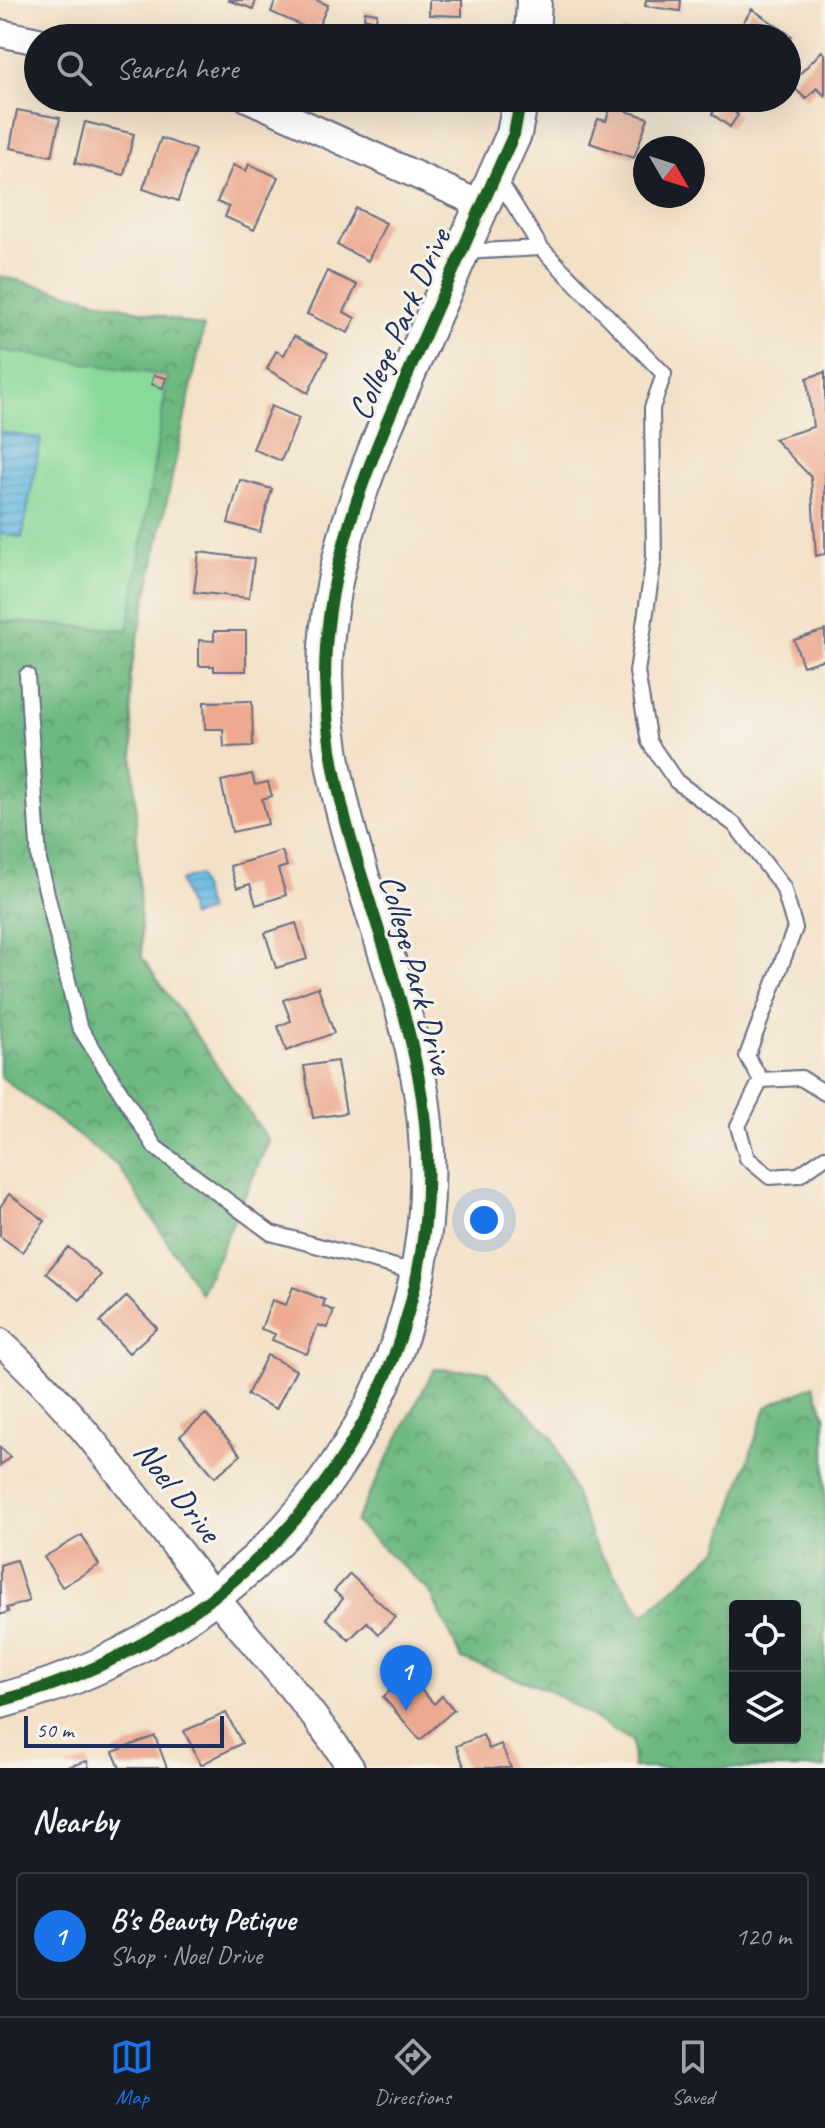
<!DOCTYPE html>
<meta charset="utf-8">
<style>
body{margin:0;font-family:Caveat,sans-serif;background:#20242c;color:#f1f3f6}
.controls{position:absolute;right:24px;bottom:24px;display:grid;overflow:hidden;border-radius:8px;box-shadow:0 8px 32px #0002}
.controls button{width:72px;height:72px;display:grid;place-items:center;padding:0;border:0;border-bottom:2px solid #363941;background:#171b24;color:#f1f3f6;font:40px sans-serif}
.compass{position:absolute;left:633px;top:136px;width:72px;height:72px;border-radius:50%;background:#171b24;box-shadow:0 8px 32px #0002;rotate:129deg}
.scale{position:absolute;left:24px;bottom:20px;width:200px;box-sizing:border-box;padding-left:8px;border:4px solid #1b2f5e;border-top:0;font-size:22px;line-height:28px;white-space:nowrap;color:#1b2f5e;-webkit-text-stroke:6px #f7f3e8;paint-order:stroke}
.you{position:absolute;left:484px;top:1220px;width:28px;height:28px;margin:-20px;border:6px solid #fff;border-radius:50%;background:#1a73e8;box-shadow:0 0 0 12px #1a73e833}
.badge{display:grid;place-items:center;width:52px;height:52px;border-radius:50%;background:#1a73e8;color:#fff;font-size:26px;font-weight:700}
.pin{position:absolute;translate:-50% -66px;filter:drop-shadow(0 2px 4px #0008)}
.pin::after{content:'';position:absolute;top:42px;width:28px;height:24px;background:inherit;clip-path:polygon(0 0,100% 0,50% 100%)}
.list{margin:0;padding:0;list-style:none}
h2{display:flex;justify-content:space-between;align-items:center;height:104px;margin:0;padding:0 32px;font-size:34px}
h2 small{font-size:26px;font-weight:400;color:#9ea1a6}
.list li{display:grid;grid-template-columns:52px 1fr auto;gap:24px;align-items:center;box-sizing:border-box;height:128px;margin:0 16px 16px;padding:0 16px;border:2px solid #363941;border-radius:8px}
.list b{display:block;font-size:30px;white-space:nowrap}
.list p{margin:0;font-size:26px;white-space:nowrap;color:#9ea1a6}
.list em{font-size:26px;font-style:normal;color:#9ea1a6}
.icon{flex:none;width:44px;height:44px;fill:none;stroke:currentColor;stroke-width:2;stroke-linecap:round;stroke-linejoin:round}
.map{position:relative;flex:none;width:825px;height:1768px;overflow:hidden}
.search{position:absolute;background:#171b24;box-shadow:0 8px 32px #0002;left:24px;right:24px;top:24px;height:88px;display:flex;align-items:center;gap:20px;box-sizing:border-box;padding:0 28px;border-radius:44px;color:#9ea1a6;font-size:30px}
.sheet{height:248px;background:#171b24}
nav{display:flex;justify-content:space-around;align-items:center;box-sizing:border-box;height:112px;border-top:2px solid #363941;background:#171b24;font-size:22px;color:#9ea1a6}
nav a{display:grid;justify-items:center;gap:4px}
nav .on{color:#1a73e8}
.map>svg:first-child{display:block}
.forest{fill:url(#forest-crowns);stroke:#447470;stroke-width:2;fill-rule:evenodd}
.pitch{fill:#88d99a;stroke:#52847c;stroke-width:2}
.water{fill:url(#water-rules);stroke:#4074a0;stroke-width:2}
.building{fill:#edaa91}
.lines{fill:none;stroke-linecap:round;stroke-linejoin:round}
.service-casing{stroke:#676d83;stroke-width:18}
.minor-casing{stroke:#676d83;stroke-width:30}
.tertiary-casing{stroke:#676d83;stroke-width:38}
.service{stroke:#fff;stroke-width:14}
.minor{stroke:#fff;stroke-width:26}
.tertiary{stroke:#fff;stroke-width:34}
.cycleway-casing{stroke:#f7f3e8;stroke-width:17}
.cycleway{stroke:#1b5e20;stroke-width:12}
.labels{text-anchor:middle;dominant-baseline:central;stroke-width:6;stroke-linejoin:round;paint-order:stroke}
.street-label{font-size:34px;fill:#1b2f5e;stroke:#f7f3e8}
</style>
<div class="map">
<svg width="825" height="1768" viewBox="0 0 825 1768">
<defs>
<pattern id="forest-crowns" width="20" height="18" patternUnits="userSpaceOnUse" patternTransform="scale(2)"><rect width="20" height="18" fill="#6eb982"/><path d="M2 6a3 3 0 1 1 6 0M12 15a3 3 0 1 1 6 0" fill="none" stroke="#5a976e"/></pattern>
<pattern id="water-rules" width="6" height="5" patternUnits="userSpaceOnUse" patternTransform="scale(2)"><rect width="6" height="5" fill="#64b9e1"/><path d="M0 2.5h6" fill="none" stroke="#5297ba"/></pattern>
</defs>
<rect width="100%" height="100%" fill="#f7f3e8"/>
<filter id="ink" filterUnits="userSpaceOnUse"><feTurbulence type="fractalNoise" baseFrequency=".0125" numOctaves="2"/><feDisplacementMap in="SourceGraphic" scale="16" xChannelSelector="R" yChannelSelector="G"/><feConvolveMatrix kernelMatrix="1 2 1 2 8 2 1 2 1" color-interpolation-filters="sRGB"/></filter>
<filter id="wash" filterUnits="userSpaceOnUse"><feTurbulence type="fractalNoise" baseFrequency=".006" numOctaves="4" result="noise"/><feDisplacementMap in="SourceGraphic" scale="32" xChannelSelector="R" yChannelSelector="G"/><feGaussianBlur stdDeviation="1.8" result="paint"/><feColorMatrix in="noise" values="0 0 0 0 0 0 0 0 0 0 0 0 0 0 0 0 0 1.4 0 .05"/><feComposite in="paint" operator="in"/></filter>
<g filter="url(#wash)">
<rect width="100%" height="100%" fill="#f3e1c7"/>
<!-- forest -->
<path class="forest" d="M 0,276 L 204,327 L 130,675 L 142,957 L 269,1141 L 201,1294 L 119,1167 L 0,1076 Z
M 434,1369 L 486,1371 L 553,1437 L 595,1546 L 644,1615 L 719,1548 L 766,1407 L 814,1385 L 825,1416 L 825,1768 L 633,1768 L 632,1741 L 548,1690 L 462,1659 L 430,1592 L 355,1522 ZM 735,1606 L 795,1606 L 795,1738 L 735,1738 Z"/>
<!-- pitch -->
<path class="pitch" d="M 0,350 L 168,376 L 128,630 L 0,621 Z"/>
<!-- water -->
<path class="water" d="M 0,432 L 41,439 L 22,538 L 0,533 Z
M 198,875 L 208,911 L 191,917 L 180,881 Z"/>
<g id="blocks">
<!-- building -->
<path class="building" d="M 227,0 L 256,0 L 253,9 Z
M 276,0 L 316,0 L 328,5 L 316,32 L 271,12 Z
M 429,0 L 462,0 L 462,16 L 429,15 Z
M 646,0 L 681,0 L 680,11 L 645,6 Z
M 752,9 L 792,36 L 787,43 L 787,38 L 733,38 Z
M 365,11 L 377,13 L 376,21 L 364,18 Z
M 622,30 L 655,37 L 655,38 L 620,38 Z
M 822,51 L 825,54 L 825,96 L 817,88 L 806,99 L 790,84 Z
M 722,100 L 738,115 L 730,127 L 712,114 Z
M 611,106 L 648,118 L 634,158 L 590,143 L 598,119 L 606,121 Z
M 17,110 L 60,118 L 52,156 L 10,148 Z
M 85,122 L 134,134 L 124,175 L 75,163 Z
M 161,138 L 195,150 L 178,201 L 143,189 Z
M 249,164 L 278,177 L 254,230 L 225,217 L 229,207 L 217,202 L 233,165 L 246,171 Z
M 356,208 L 386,223 L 368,261 L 337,245 Z
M 327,271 L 357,285 L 344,312 L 355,318 L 348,333 L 307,314 Z
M 294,336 L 328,353 L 308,393 L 267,369 L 276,351 L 284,355 Z
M 825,372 L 825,554 L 816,556 L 811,477 L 774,439 L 813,427 L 807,378 Z
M 154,375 L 166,378 L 163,388 L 151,384 Z
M 271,406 L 299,418 L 281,461 L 253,449 Z
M 240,480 L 272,489 L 260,532 L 228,523 Z
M 199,552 L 254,559 L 249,598 L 194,592 Z
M 825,630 L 825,659 L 803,666 L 794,640 Z
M 214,631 L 246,631 L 246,671 L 214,671 L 214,666 L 199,666 L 199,640 L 214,641 Z
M 252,701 L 253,746 L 224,747 L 223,729 L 205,729 L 204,702 Z
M 252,774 L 255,785 L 268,782 L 272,796 L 262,799 L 268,824 L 232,832 L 221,781 Z
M 282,851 L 287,866 L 278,869 L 286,895 L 256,905 L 250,884 L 237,888 L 230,866 Z
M 296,923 L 307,959 L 276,968 L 265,933 Z
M 318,987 L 334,1033 L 286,1051 L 278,1026 L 291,1021 L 283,1000 Z
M 337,1061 L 346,1113 L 313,1118 L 304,1066 Z
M 9,1194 L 45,1221 L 22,1252 L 0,1236 L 0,1207 Z
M 68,1247 L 101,1275 L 80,1300 L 46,1273 Z
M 293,1287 L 325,1300 L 323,1306 L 334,1311 L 327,1328 L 318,1325 L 307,1354 L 272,1340 L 275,1334 L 261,1329 L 272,1300 L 286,1305 Z
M 127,1296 L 157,1328 L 129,1353 L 100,1322 Z
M 267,1355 L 296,1370 L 276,1409 L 247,1395 Z
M 206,1414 L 241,1455 L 215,1477 L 180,1436 Z
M 0,1447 L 10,1457 L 0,1466 Z
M 82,1535 L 99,1565 L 62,1587 L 44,1557 Z
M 16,1560 L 29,1601 L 7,1608 L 8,1612 L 0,1615 L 0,1565 Z
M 350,1574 L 395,1617 L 379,1634 L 367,1622 L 349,1640 L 326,1618 L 343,1599 L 334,1591 Z
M 408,1675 L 434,1704 L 442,1696 L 454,1710 L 420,1740 L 383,1697 Z
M 226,1713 L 242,1743 L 201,1765 L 184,1731 Z
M 483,1735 L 489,1749 L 501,1744 L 511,1768 L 465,1768 L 456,1746 Z
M 155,1736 L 167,1768 L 120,1768 L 113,1752 Z
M 87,1761 L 89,1768 L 67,1768 L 67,1767 Z"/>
</g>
</g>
<g filter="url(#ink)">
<use href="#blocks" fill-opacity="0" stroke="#676d83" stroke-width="2"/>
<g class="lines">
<defs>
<path id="service" d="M 541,248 L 664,374 L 652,408 L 654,558 L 637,672 L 649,742 L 676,781 L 735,825 L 783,887 L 795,928 L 747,1056 L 761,1080
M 462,252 L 541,248 L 497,177
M 27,675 L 39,861 L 79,1026 L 155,1147 L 271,1233 L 418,1273
M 761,1080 L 738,1126 L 747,1158 L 770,1177 L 799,1175 L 825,1157
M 761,1080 L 801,1078 L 825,1093"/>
<path id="minor" d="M 0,33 L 38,41
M 247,98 L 482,205
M 0,1342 C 83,1417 145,1510 215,1597 C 261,1653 311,1707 351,1768"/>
<path id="tertiary" d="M 532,38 L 534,0
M 0,1701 C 280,1628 473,1364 418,1074 C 390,928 316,800 326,647 C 333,544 373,453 414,360 C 447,285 480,209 514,134 L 521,98"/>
</defs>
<!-- service casing -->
<use href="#service" class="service-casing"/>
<!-- minor casing -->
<use href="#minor" class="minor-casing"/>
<!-- tertiary casing -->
<use href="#tertiary" class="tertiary-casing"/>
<!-- service -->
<use href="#service" class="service"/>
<!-- minor -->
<use href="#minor" class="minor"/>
<!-- tertiary -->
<use href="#tertiary" class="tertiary"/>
<defs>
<path id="cycleway" d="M 0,1701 C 280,1628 473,1364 418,1074 C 390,928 316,800 326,647 C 333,544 373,453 414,360 C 447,285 480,209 514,134 L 521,98"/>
</defs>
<!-- cycleway casing -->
<use href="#cycleway" class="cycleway-casing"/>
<!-- cycleway -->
<use href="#cycleway" class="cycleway"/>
</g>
</g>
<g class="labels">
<!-- street labels -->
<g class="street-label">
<text transform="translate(399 324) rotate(-66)">College Park Drive</text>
<text transform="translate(417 974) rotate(75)">College Park Drive</text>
<text transform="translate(178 1491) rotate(52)">Noel Drive</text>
</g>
</g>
</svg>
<div class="controls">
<button><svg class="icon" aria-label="locate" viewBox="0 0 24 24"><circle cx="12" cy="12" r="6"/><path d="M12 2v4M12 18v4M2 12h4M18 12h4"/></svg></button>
<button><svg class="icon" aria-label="layers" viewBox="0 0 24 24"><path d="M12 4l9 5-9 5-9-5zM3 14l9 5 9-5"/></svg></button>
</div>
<svg class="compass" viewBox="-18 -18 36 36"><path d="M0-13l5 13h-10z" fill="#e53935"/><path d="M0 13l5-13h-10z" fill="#9ea1a6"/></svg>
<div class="scale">50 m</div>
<div class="you"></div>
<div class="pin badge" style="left:406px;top:1711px">1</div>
<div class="search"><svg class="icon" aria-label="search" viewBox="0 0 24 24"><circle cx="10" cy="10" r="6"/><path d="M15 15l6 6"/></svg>Search here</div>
</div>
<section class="sheet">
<h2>Nearby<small></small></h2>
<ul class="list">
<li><span class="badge">1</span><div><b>B's Beauty Petique</b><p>Shop · Noel Drive</p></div><em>120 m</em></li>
</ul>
</section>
<nav>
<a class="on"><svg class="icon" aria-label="map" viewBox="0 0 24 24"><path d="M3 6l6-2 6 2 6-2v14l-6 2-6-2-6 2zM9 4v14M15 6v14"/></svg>Map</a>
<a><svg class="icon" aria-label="directions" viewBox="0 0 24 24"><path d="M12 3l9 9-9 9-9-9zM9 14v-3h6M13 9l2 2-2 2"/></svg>Directions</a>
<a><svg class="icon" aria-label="saved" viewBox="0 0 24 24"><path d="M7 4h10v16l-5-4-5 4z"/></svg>Saved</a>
</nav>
